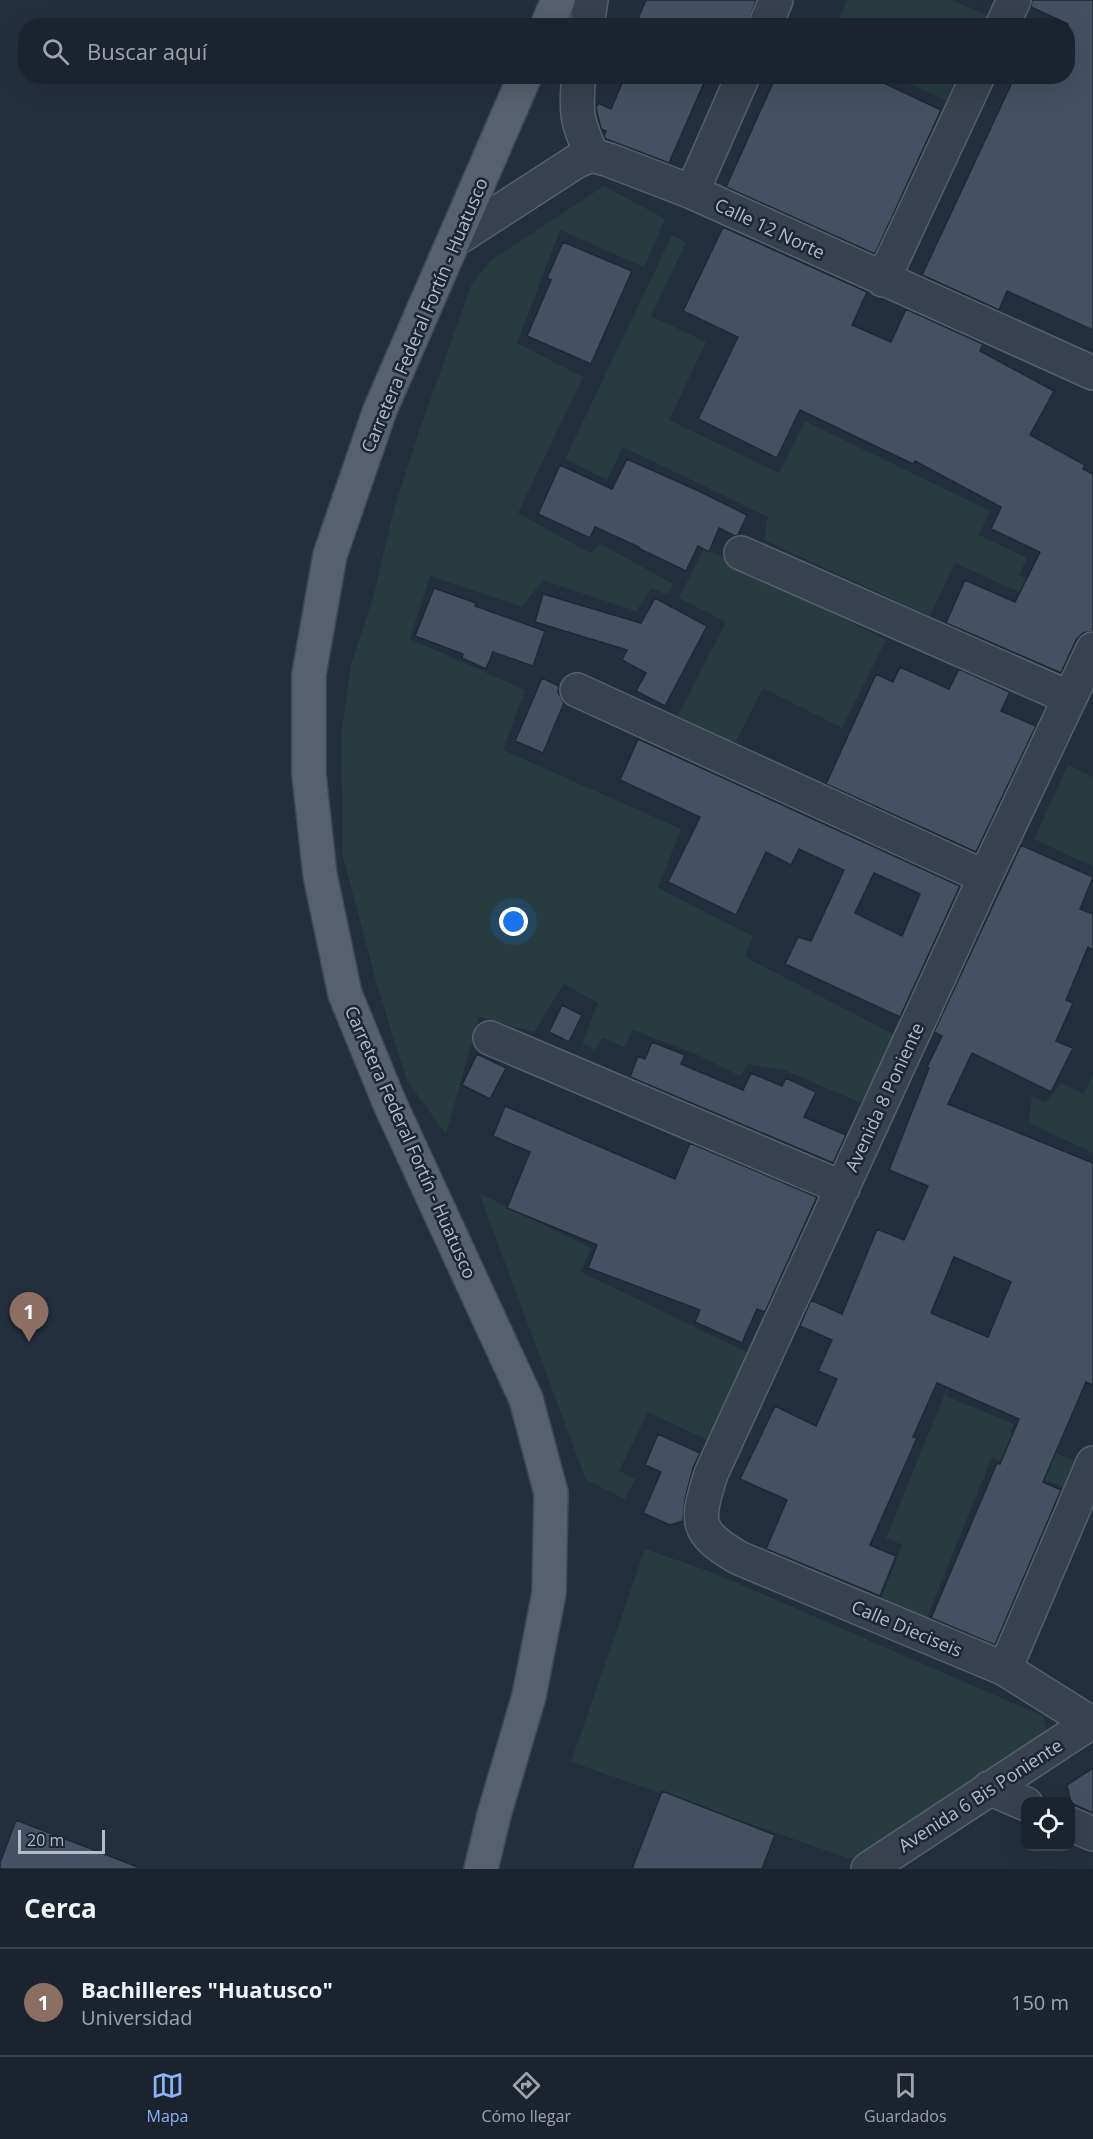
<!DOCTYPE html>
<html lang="es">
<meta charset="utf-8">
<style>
body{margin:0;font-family:"Open Sans",sans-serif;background:#282f3a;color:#f1f3f6}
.controls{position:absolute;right:18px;bottom:18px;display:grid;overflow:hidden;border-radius:12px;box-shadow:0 6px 24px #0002}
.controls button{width:54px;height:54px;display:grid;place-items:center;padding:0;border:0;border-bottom:2px solid #39404a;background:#1b232e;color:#f1f3f6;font:30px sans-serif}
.scale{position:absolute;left:18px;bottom:15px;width:87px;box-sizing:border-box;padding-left:6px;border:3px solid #b4bcc9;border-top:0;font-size:16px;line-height:21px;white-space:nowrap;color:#b4bcc9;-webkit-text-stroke:4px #1d2633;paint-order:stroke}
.you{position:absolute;left:514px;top:922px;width:21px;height:21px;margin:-15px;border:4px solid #fff;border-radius:50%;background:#1a73e8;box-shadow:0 0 0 9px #1a73e833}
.badge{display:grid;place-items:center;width:39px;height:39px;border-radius:50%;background:#8ab4f8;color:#fff;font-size:20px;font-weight:700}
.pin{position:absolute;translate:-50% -50px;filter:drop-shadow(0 2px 3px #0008)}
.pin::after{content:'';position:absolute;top:32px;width:21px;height:18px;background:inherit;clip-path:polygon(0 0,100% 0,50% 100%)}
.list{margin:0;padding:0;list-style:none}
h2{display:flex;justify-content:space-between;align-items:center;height:78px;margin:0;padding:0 24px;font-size:26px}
h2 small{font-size:20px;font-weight:400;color:#a0a4aa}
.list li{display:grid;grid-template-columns:39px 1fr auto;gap:18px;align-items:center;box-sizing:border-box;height:108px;padding:0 24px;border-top:2px solid #39404a}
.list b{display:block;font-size:22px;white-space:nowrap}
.list p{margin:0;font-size:20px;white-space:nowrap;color:#a0a4aa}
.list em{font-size:20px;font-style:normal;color:#a0a4aa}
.icon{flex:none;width:33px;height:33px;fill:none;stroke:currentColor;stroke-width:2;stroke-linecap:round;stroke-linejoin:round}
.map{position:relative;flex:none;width:1093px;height:1869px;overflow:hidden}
.search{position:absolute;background:#1b232e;box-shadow:0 6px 24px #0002;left:18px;right:18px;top:18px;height:66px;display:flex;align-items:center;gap:15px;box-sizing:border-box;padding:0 21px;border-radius:24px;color:#a0a4aa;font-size:22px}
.sheet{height:186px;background:#1b232e}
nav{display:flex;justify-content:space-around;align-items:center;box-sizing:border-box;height:84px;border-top:2px solid #39404a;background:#1b232e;font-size:16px;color:#a0a4aa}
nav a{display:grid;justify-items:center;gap:3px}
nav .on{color:#8ab4f8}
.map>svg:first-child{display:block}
.green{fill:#263c3f}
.building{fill:#455162;stroke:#1f2835;stroke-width:1.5;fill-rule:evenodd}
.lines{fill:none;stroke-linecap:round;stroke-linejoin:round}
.minor-casing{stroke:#565f6c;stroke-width:36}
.major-casing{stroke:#414a57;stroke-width:36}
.minor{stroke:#38414e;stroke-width:33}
.major{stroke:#56606e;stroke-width:33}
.labels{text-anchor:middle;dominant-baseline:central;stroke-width:5;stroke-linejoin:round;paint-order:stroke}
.street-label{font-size:18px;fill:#b4bcc9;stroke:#1d2633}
</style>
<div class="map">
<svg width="1093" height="1869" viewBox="0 0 1093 1869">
<rect width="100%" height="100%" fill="#242f3e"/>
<!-- green -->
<path class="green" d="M 847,0 L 952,0 L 993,18 L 989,26 L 836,26 Z
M 894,77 L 967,77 L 955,104 Z
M 604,186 L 665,219 L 644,267 L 560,230 L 517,343 L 583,377 L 518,513 L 590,553 L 601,544 L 673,584 L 668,594 L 651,589 L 636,611 L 543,580 L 522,607 L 430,576 L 410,639 L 525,690 L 503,750 L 681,829 L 658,888 L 753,936 L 745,957 L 895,1035 L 861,1103 L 784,1070 L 748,1064 L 740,1076 L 700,1056 L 633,1030 L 624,1047 L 603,1038 L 595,1050 L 582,1044 L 598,1003 L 564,984 L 534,1032 L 479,1017 L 446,1134 L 407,1081 L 377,985 L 343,856 L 341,736 L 351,665 L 374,594 L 394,509 L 418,434 L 471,286 L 490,261 Z
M 672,235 L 686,242 L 651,316 L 706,342 L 669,420 L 779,473 L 805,421 L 990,511 L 979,535 L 1027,558 L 1019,575 L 1084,607 L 1073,617 L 955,563 L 930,616 L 764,540 L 768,517 L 623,447 L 607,480 L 565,459 Z
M 704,548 L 886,640 L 842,728 L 763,688 L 734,745 L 678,716 L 726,622 L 679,598 Z
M 1068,765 L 1093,777 L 1093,867 L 1034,839 Z
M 1093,1075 L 1093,1153 L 1029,1123 L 1032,1096 L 1046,1102 L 1061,1083 L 1084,1094 Z
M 479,1193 L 591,1248 L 581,1272 L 751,1354 L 709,1441 L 648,1412 L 619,1471 L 635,1479 L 625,1499 L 586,1480 Z
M 952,1376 L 946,1396 L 1014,1424 L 1010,1433 L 1084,1465 L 1074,1492 L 992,1457 L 924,1625 L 878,1607 L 902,1545 L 886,1538 Z
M 645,1549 L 714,1573 L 1043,1716 L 1047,1731 L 851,1859 L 571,1762 Z"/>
<!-- building -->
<path class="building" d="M 646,0 L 756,0 L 747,26 L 635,26 Z
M 1032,0 L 1093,0 L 1093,330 L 1007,291 L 999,310 L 922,275 L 1015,76 L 1068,76 L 1068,24 L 1031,7 Z
M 625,76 L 707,76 L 669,163 L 606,139 L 604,136 L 606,131 L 601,129 L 596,108 L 598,103 L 611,109 Z
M 776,76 L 869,76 L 941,110 L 875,254 L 726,187 Z
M 723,227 L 867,292 L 852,325 L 891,342 L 906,309 L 983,344 L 980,351 L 1054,391 L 1030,435 L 1085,465 L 1083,469 L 1093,474 L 1093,631 L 1083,633 L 1076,640 L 1061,673 L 946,623 L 965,580 L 1015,602 L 1040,552 L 991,529 L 1001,507 L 915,461 L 913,464 L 800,410 L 777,458 L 698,419 L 738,337 L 683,311 Z
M 563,242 L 632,271 L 591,364 L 527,336 L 551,280 L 547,278 Z
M 627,459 L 701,492 L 747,515 L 738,535 L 735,536 L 719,528 L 709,552 L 698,546 L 686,571 L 638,548 L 639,547 L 595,527 L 590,538 L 538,514 L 560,465 L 612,489 Z
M 434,588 L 476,603 L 475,606 L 545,631 L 533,666 L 493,652 L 486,669 L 462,658 L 463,654 L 415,636 Z
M 543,594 L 641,623 L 655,598 L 707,626 L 665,706 L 636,691 L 646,673 L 622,660 L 627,650 L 535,622 Z
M 900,667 L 949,689 L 959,669 L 1010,692 L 1001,711 L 1036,726 L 976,852 L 826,784 L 876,674 L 893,682 Z
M 542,678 L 559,686 L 558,692 L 564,703 L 543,753 L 515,741 Z
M 638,739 L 960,886 L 900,1017 L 785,964 L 798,937 L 811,941 L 844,870 L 799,849 L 791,865 L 766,852 L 736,915 L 668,882 L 700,817 L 620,780 ZM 874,873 L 920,894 L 902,936 L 855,913 Z
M 1021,845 L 1093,877 L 1080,909 L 1093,914 L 1093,950 L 1088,947 L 1066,1000 L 1073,1003 L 1056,1041 L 1073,1048 L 1051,1092 L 972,1053 L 948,1104 L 1093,1163 L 1093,1385 L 1086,1382 L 1043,1482 L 1061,1490 L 995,1645 L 931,1618 L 997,1463 L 1000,1464 L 1019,1419 L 937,1383 L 913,1437 L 917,1438 L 870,1545 L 896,1556 L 880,1596 L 766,1549 L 787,1500 L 740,1479 L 775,1406 L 816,1426 L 837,1379 L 818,1371 L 832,1340 L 800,1326 L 811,1300 L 842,1314 L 877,1229 L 904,1240 L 928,1186 L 889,1170 L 929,1068 L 927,1067 L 942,1036 L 934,1032 ZM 954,1257 L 1011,1282 L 988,1337 L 931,1313 Z
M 562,1005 L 582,1015 L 569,1042 L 549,1032 Z
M 652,1042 L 685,1055 L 681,1064 L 743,1090 L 751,1073 L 782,1086 L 786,1078 L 816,1092 L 804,1117 L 846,1135 L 833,1163 L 630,1077 L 638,1056 L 645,1059 Z
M 477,1054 L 506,1068 L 490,1099 L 462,1085 Z
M 505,1106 L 675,1179 L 690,1143 L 817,1197 L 765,1312 L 757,1309 L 742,1343 L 695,1322 L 700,1310 L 588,1268 L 597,1245 L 507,1208 L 530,1152 L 493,1136 Z
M 658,1434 L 700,1453 L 693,1468 L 685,1499 L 683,1521 L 670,1525 L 643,1513 L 661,1472 L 645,1465 Z
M 1093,1768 L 1093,1813 L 1071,1803 L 1067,1785 Z
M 662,1791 L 775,1835 L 762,1869 L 632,1869 Z
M 16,1820 L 138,1867 L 138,1869 L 0,1869 L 0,1863 Z"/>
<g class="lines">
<defs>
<path id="minor" d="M 587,26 L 591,0
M 765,26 L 776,0
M 1002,26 L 1014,0
M 579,76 C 575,112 577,123 592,155
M 692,192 L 743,76
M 455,240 L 577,161 L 592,155 L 609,160 L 692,192 L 1093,373
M 883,280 L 978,76
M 741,553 L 1070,698
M 577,690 L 985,877
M 490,1038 L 843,1188
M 1005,1669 L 1093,1463
M 1091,1723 L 1005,1669 L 739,1558 C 694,1532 696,1522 711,1474 L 985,877 L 1093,649
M 989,1788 L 1026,1804
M 1070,1824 L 1093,1834
M 868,1869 L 1093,1721"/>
<path id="major" d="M 547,26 L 558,0
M 481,1869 L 494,1815 L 529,1696 L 549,1593 L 551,1493 L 526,1399 L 390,1104 L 345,994 L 320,875 L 309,775 L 309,674 L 330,555 L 380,410 L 525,76"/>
</defs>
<!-- minor casing -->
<use href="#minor" class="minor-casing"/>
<!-- major casing -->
<use href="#major" class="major-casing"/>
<!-- minor -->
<use href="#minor" class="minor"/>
<!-- major -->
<use href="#major" class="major"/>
</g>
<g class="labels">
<!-- street labels -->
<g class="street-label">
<text transform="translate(770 228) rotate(25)">Calle 12 Norte</text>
<text transform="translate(424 315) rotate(-67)">Carretera Federal Fortín - Huatusco</text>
<text transform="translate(884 1097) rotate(-65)">Avenida 8 Poniente</text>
<text transform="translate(411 1142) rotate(66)">Carretera Federal Fortín - Huatusco</text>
<text transform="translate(907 1628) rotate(23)">Calle Dieciseis</text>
<text transform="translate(980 1795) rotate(-33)">Avenida 6 Bis Poniente</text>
</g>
</g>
</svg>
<div class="controls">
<button><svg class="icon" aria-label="locate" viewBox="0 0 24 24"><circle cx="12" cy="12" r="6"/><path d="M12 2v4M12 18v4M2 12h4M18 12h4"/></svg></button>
</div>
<div class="scale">20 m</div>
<div class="you"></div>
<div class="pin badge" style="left:29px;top:1342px;background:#8d6e63">1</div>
<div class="search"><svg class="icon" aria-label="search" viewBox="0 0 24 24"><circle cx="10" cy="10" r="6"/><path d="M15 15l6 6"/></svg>Buscar aquí</div>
</div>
<section class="sheet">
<h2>Cerca<small></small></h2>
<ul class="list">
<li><span class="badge" style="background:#8d6e63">1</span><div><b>Bachilleres &quot;Huatusco&quot;</b><p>Universidad</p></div><em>150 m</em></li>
</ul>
</section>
<nav>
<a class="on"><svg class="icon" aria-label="map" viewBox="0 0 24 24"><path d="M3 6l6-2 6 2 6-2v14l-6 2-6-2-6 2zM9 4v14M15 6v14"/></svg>Mapa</a>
<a><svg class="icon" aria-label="directions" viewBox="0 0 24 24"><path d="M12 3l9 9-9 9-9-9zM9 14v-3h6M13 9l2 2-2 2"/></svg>Cómo llegar</a>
<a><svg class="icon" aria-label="saved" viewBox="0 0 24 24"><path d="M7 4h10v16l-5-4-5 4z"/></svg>Guardados</a>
</nav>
